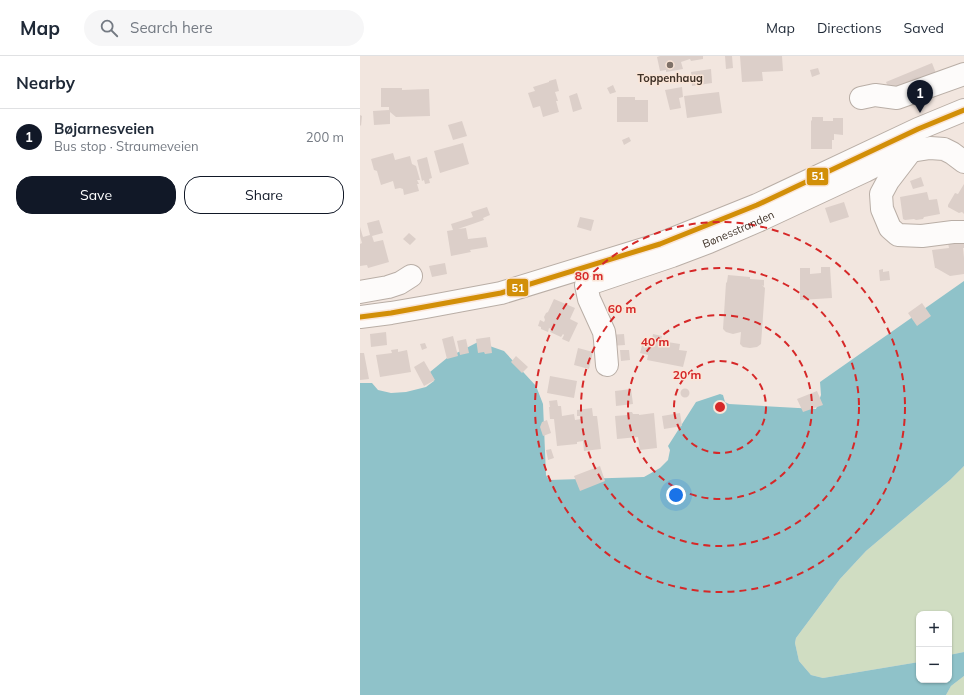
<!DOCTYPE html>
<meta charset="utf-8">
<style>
body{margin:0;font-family:Mulish,sans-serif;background:#f6f6f7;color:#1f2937}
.controls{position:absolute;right:12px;bottom:12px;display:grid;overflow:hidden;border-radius:8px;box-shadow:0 1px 3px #0004}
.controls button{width:36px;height:36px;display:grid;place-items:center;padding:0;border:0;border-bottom:1px solid #e0e1e3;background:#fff;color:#1f2937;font:20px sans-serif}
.you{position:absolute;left:316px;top:439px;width:14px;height:14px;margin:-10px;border:3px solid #fff;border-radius:50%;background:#1a73e8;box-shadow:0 0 0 6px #1a73e833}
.badge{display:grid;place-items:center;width:26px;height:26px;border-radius:50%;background:#111827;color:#fff;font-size:13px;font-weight:700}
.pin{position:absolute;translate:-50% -33px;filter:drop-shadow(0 1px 2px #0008)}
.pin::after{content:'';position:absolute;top:21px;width:14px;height:12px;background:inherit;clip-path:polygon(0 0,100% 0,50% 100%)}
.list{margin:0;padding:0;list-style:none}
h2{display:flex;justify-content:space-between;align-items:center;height:52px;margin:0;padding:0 16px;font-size:17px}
h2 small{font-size:13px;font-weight:400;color:#747a83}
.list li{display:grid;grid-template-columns:26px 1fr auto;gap:12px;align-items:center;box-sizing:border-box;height:56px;padding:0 16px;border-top:1px solid #e0e1e3}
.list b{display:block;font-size:15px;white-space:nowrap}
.list p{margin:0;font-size:13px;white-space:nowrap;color:#747a83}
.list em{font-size:13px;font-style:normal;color:#747a83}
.actions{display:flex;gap:8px;padding:12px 16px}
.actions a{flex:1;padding:9px 0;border:1px solid #111827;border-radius:16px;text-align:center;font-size:14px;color:#111827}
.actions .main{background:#111827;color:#fff}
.icon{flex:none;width:22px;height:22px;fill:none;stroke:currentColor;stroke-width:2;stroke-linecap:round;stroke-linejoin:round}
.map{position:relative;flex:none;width:604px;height:639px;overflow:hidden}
header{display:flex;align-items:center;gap:24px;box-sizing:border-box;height:56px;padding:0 20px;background:#fff;border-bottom:1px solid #e0e1e3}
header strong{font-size:19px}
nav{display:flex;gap:22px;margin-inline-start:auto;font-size:14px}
.search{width:280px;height:36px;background:#f6f6f7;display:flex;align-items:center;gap:10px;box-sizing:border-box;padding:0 14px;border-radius:22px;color:#747a83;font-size:15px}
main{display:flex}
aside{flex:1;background:#fff}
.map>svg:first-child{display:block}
.green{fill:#d0ddc2}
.water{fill:#8fc2c9}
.building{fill:#dccfc9}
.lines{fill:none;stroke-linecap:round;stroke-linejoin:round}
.minor-casing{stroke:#b9aea6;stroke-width:24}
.major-casing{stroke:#b9aea6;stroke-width:24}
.minor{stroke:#fdfbfa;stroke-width:22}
.major{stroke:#fdfbfa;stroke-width:22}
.bus-1-casing{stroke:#fae5d7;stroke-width:8}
.bus-1{stroke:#d28f08;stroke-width:5}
.ring{fill:none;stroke:#d62828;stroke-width:2;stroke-dasharray:7 5}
.poi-dot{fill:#7e7168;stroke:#fae5d7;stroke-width:1.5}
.labels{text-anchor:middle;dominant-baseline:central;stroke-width:3;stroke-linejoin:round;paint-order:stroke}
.poi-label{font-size:11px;font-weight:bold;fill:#3f3228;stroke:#fae5d7}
.street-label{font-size:11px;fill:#3f3228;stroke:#fae5d7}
.centre{fill:#d62828;stroke:#fae5d7;stroke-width:2}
.ring-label{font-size:12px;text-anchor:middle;font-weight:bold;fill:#d62828;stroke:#fae5d7;stroke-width:3;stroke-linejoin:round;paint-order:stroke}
.line-badge{stroke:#fae5d7;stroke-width:1.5}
.badge-label{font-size:11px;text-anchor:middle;font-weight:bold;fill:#fff}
</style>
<header>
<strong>Map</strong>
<div class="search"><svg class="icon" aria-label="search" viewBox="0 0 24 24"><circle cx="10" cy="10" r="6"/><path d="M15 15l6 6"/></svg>Search here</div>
<nav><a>Map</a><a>Directions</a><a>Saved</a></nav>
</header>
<main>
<aside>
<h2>Nearby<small></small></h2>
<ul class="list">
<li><span class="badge">1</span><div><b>Bøjarnesveien</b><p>Bus stop · Straumeveien</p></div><em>200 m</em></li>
</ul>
<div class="actions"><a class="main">Save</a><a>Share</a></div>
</aside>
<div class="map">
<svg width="604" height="639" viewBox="0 0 604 639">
<rect width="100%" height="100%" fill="#f2e6df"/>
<!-- green -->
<path class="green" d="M 604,410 L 604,596 L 589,599 L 589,558 L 559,558 L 559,606 L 463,622 L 451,619 L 439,605 L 435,587 L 436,582 L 480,523 L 506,495 L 590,424 Z
M 604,620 L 604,639 L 586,639 L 591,630 Z"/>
<!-- water -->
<path class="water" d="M 604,225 L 604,410 L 590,424 L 506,495 L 480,523 L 436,582 L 435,587 L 439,605 L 451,619 L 463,622 L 559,606 L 559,624 L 589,624 L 589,599 L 604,596 L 604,620 L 591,630 L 586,639 L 0,639 L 0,327 L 12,327 L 18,334 L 31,337 L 46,336 L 66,331 L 74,325 L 70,316 L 87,302 L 118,286 L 144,295 L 176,330 L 183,348 L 186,419 L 189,424 L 284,421 L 300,412 L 308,404 L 310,394 L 308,390 L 336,346 L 360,338 L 363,339 L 365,346 L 369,348 L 456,353 L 461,339 L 460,326 Z"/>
<!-- building -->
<path class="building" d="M 300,0 L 343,0 L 343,3 L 331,5 L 330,3 L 321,6 L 323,13 L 306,16 L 306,14 L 300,15 L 297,1 Z
M 365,0 L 372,0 L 373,12 L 366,13 Z
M 380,0 L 422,0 L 423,15 L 402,16 L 403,25 L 382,26 Z
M 572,7 L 576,17 L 530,36 L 526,26 Z
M 458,12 L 460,18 L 452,21 L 450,14 Z
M 351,13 L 352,27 L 332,30 L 331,16 Z
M 196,23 L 199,35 L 195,36 L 198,45 L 196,45 L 199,56 L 183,61 L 180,50 L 173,52 L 168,37 L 175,35 L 173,31 L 189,26 L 189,25 Z
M 253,29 L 256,36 L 250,38 L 247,32 Z
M 322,31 L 323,41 L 319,42 L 321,52 L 310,54 L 305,34 Z
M 21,32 L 42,32 L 42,34 L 69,33 L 70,60 L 36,61 L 30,56 L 30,68 L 14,69 L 13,55 L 29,54 L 29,51 L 21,51 Z
M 359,36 L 362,57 L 327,62 L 324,40 Z
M 217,37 L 222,53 L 213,56 L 209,40 Z
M 257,41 L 275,41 L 275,44 L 288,44 L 288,66 L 257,66 Z
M 0,59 L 2,60 L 1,70 L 0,69 Z
M 452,61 L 463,61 L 463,65 L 473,65 L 473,62 L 483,62 L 483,79 L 474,78 L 474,84 L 472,84 L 472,93 L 451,93 L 451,64 L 452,65 Z
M 102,65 L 107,80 L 93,84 L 88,69 Z
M 269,81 L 271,85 L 264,89 L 262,84 Z
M 103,87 L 109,108 L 80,117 L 74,95 Z
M 33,97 L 35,104 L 50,100 L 52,108 L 56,110 L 60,124 L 57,124 L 59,128 L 57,128 L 59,135 L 44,139 L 43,133 L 40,132 L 35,133 L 33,125 L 21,129 L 17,115 L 14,114 L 11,103 Z
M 67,101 L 72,122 L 69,123 L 70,127 L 65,128 L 64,124 L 62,125 L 57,104 Z
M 561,121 L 564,130 L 553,133 L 550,125 Z
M 604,128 L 604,158 L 602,156 L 599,157 L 588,151 L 588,149 L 595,137 L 598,138 Z
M 567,136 L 569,144 L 577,143 L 580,158 L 564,161 L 563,163 L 556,164 L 554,163 L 545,164 L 543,163 L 540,141 Z
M 484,146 L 489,161 L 470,167 L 465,152 Z
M 127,151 L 130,159 L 123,162 L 124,164 L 98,173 L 106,172 L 108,183 L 126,181 L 128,191 L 110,194 L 111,196 L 91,200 L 87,175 L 93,174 L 91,168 L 113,161 L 111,156 Z
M 220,161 L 234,164 L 231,175 L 217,171 Z
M 19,164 L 23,177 L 12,180 L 14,186 L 23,184 L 29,206 L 8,212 L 7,209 L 0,210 L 0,188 L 2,187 L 0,180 L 0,171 L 3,181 L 10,179 L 7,167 Z
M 49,177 L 56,183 L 50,189 L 43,183 Z
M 604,180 L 604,192 L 603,192 L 604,202 L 604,218 L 590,220 L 576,212 L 575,212 L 572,194 L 589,192 L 587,182 Z
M 85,207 L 87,218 L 72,221 L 69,210 Z
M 461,211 L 470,211 L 472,242 L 440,244 L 440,212 L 450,212 L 450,218 L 461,217 Z
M 523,213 L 523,216 L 529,215 L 530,224 L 520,225 L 519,214 Z
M 368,219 L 390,221 L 390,223 L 404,224 L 404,230 L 402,229 L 405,232 L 401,288 L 397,291 L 390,292 L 383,291 L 380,288 L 381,276 L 373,278 L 366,276 L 363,273 L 366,227 L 367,226 Z
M 194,243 L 215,252 L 210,263 L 218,267 L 209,286 L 202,283 L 204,279 L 203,278 L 201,281 L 190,276 L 191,273 L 189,272 L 188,276 L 181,273 L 181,271 L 178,270 L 180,264 L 184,266 L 185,264 L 184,261 L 186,257 L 188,256 Z
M 562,247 L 571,260 L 557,270 L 548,257 Z
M 26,276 L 27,289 L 11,291 L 10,278 Z
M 264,278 L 265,289 L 250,290 L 249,279 Z
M 293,278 L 302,280 L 301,285 L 320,288 L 319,294 L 327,295 L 323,311 L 287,304 L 288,299 L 280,297 L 283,286 L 291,288 Z
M 93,280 L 98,300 L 87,303 L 82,283 Z
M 130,281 L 132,297 L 125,298 L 124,296 L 118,297 L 116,283 Z
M 106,283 L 109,297 L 100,299 L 97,285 Z
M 65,287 L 67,292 L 62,294 L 60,288 Z
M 218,292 L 233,296 L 229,313 L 214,309 Z
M 38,293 L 38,296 L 47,294 L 51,316 L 20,321 L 16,299 L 32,297 L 31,294 Z
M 260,294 L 269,294 L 270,304 L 261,305 Z
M 0,297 L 4,297 L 9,323 L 0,324 Z
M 156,300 L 168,311 L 162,317 L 151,306 Z
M 64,305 L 75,324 L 64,330 L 54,311 Z
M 190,320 L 217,325 L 214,342 L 187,337 Z
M320.5 337a4.5 4.5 0 1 1 9 0a4.5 4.5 0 1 1-9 0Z
M 271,333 L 273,348 L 256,350 L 255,335 Z
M 457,335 L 463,349 L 443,356 L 437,343 Z
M 197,344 L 198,350 L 201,350 L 202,360 L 214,358 L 215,364 L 221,363 L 220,360 L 217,360 L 217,354 L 232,352 L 233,360 L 237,360 L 241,393 L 224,395 L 223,385 L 217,386 L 217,388 L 197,390 L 194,363 L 190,363 L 189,351 L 190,351 L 189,345 Z
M 267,356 L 272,356 L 273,358 L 279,358 L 279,359 L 294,357 L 297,392 L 280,394 L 278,381 L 257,383 L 255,360 L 267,359 Z
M 320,357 L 322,370 L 304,373 L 302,360 Z
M 187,364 L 191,377 L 183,380 L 180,371 L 182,366 Z
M 191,393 L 194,402 L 188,404 L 186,394 Z
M 240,410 L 245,425 L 220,435 L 214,420 Z"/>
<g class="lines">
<defs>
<g id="minor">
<path d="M 501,42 L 515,39 L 537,42 L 604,18"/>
<path d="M 551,95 L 528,125 L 521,138 L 522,153 L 530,172 L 538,179 L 562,180 L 593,176 L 604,176"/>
<path d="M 0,236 L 28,231 L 40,227 L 51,220"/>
<path id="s1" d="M 247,309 L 245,284 L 244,276 L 229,243 L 226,229 L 312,200 L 349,186 L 400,164 L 505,115 L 530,102 L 551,95 L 570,92 L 584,93 L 592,97 L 604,106"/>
</g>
<path id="major" d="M 0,261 L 31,257 L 66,251 L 141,237 L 300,188 L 397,149 L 558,73 L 604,54"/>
</defs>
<!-- minor casing -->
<use href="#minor" class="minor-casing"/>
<!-- major casing -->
<use href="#major" class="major-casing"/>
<!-- minor -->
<use href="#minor" class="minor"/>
<!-- major -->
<use href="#major" class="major"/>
<defs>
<path id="bus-1" d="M 0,261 L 31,257 L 141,237 L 300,188 L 397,149 L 558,73 L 604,54"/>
</defs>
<!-- bus-1 casing -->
<use href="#bus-1" class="bus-1-casing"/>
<!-- bus-1 -->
<use href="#bus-1" class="bus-1"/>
</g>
<!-- distance rings -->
<g class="ring">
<circle cx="360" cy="351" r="46"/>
<circle cx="360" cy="351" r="92"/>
<circle cx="360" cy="351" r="139"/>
<circle cx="360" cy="351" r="185"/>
</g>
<!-- markers -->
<circle class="poi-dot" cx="310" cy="9" r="4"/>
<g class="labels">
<!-- poi labels -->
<g class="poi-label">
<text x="310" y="22">Toppenhaug</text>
</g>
<!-- street labels -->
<g class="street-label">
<text stroke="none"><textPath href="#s1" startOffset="246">Bønesstranden</textPath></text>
</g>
</g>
<circle cx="360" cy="351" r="6" class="centre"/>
<g class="ring-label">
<text x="229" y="224">80 m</text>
<text x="262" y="257">60 m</text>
<text x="295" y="290">40 m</text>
<text x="327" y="323">20 m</text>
</g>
<g class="line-badge">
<rect x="446" y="111" width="23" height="19" rx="4" fill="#d28f08"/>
<rect x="146" y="222" width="23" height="19" rx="4" fill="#d28f08"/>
</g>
<g class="badge-label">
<text x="458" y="124">51</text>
<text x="158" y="236">51</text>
</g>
</svg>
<div class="controls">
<button>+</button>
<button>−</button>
</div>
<div class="you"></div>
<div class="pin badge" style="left:560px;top:57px">1</div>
</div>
</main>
